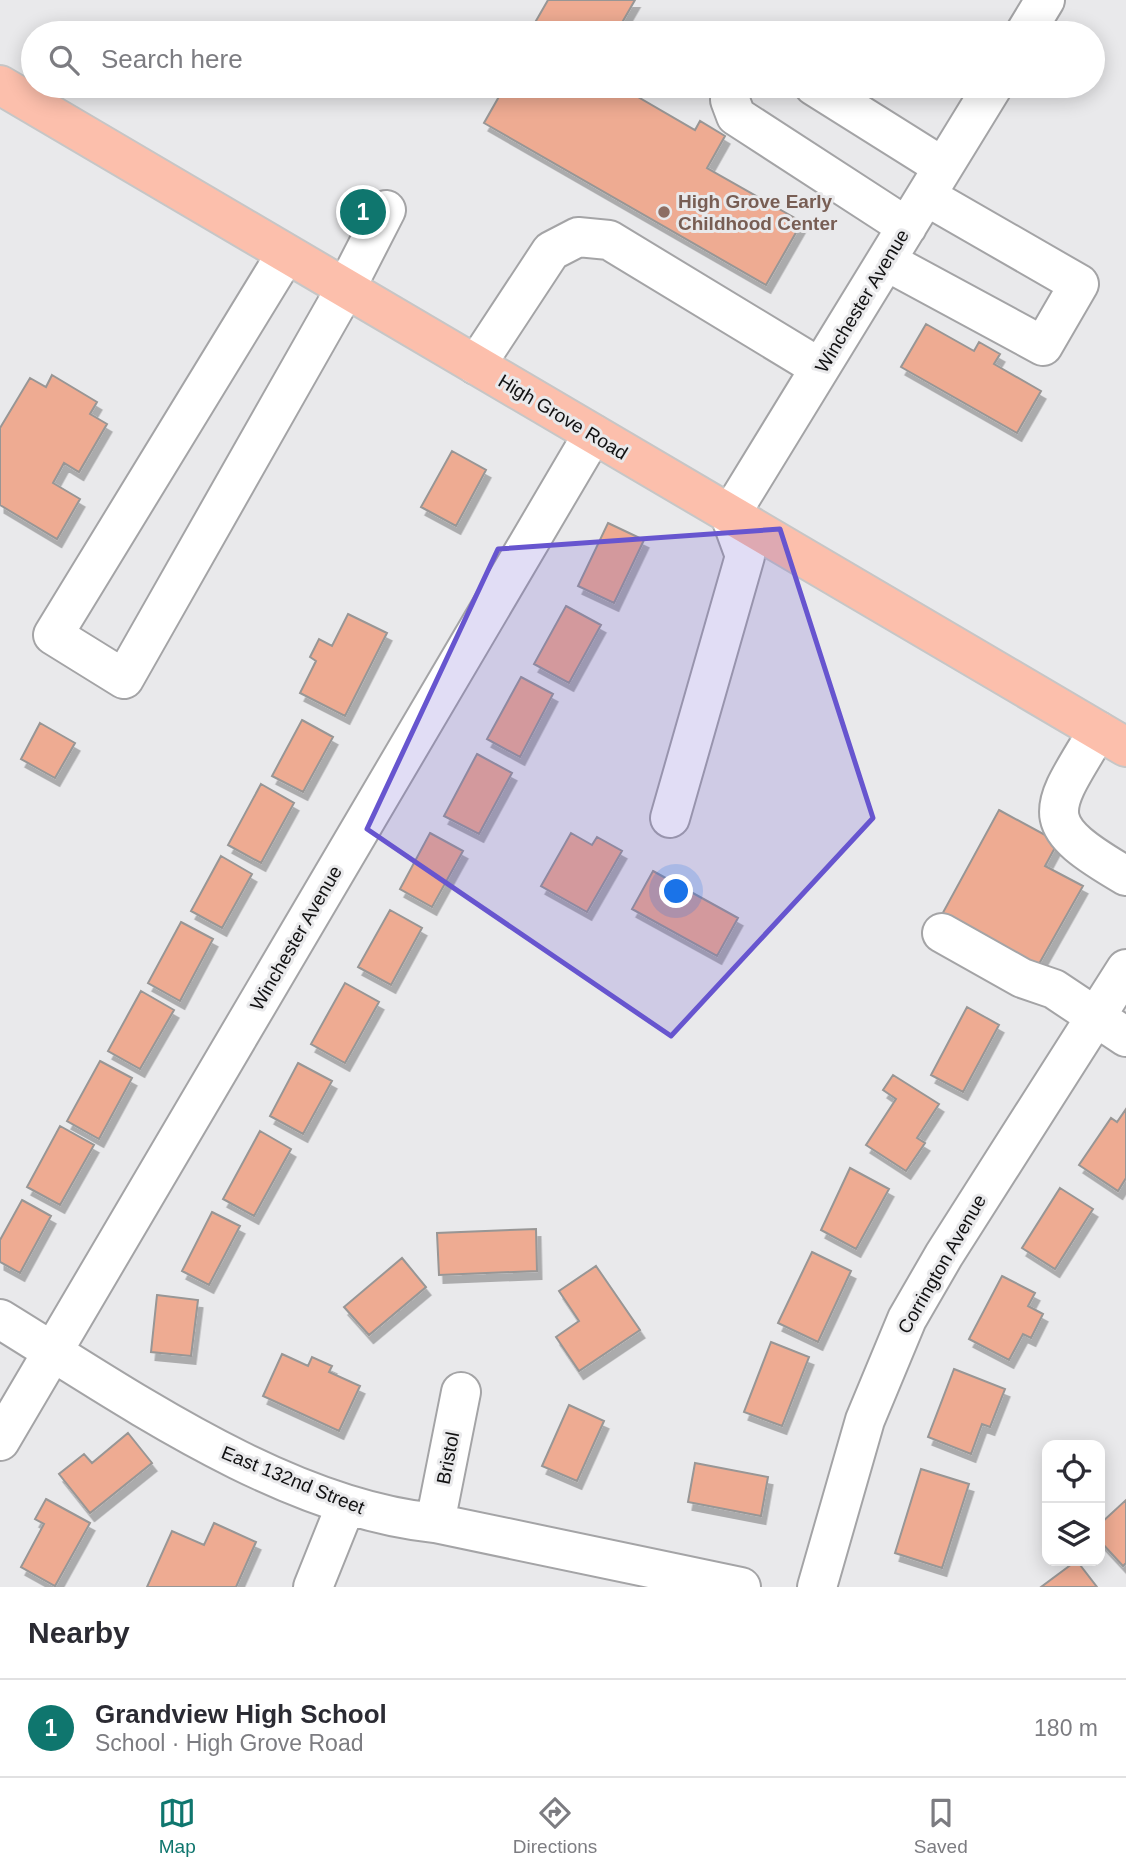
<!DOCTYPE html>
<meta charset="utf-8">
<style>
body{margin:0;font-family:Helvetica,sans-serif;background:#f7f7f7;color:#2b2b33}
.controls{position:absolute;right:21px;bottom:21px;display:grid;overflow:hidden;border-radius:14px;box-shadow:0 4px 18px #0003}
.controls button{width:63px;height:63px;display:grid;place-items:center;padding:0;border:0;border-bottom:2px solid #e1e1e2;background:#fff;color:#2b2b33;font:35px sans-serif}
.you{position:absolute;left:677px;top:892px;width:24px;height:24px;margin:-18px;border:5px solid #fff;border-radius:50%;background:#1a73e8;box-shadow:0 0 0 10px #1a73e833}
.badge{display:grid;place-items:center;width:46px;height:46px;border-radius:50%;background:#0f766e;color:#fff;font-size:23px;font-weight:700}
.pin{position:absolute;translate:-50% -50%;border:4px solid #fff;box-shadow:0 2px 7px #0006}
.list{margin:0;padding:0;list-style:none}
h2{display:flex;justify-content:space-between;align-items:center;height:91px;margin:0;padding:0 28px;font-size:30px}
h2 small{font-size:23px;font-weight:400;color:#7c7c81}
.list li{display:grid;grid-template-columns:46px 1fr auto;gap:21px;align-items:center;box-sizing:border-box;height:98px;padding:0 28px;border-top:2px solid #e1e1e2}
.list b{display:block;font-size:26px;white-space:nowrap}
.list p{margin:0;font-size:23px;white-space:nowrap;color:#7c7c81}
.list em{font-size:23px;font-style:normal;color:#7c7c81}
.icon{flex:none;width:38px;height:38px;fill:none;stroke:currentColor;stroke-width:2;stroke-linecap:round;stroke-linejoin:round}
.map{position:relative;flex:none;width:1126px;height:1587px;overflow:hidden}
.search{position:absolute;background:#fff;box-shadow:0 4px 18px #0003;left:21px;right:21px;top:21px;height:77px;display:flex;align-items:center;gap:18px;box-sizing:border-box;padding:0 24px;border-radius:38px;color:#7c7c81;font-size:26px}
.sheet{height:189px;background:#fff}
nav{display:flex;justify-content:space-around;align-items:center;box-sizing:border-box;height:98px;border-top:2px solid #e1e1e2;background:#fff;font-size:19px;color:#7c7c81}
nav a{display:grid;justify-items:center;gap:4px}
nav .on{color:#0f766e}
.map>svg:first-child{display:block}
.building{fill:#eeab92;stroke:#989695;stroke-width:2;filter:url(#shadow)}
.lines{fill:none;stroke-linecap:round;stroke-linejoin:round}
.minor-casing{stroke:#a4a4a6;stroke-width:42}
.major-casing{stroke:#c6c6c6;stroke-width:42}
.minor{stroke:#fff;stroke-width:38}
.major{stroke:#fcbfac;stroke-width:38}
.marked{fill:#6755cf;fill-opacity:0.2;stroke:#6755cf;stroke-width:5;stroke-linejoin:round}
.education-dot{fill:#8d6e63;stroke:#e9e9eb;stroke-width:2.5}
.labels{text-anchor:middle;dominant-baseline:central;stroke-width:6;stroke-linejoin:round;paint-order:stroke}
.education-label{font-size:19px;font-weight:bold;fill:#785e54;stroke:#e9e9eb;text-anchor:start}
.street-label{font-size:19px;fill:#111112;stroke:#e9e9eb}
</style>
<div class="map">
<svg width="1126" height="1587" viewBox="0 0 1126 1587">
<defs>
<filter id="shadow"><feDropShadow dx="4.5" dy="8" stdDeviation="0" flood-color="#0004"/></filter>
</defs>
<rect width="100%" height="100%" fill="#e9e9eb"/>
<!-- building -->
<path class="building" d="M 548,0 L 635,0 L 616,33 L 529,33 Z
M 499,86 L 619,86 L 695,130 L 700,121 L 725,136 L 707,168 L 802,222 L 766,285 L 484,123 L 501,93 L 496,90 Z
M 926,324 L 974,351 L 979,342 L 1000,354 L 994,364 L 1041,391 L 1017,433 L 901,367 Z
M 52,375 L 97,402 L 90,414 L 107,424 L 79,472 L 64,463 L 53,483 L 80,499 L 57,539 L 0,505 L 0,428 L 30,378 L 46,387 Z
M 452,451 L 486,470 L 456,526 L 421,507 Z
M 608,523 L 644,540 L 614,603 L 578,586 Z
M 566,606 L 601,625 L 569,683 L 534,664 Z
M 348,614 L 387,633 L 345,716 L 300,693 L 316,661 L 310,657 L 319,639 L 332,646 Z
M 521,677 L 553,694 L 520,757 L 487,739 Z
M 302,720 L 333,737 L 303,792 L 272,776 Z
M 40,723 L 75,743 L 55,778 L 21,759 Z
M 477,754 L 512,773 L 479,834 L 444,816 Z
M 261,784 L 294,803 L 261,863 L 228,845 Z
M 999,810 L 1058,842 L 1045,866 L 1083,886 L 1035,971 L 940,918 Z
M 430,833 L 463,851 L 432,907 L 400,889 Z
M 571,833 L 592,845 L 597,837 L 622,851 L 587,912 L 541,886 Z
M 221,856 L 252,874 L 222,928 L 191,911 Z
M 653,871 L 738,918 L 717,956 L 632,909 Z
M 390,910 L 422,928 L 391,985 L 358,967 Z
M 181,922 L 213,939 L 180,1001 L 148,983 Z
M 345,983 L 379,1002 L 345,1063 L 311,1044 Z
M 141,991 L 174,1010 L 140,1069 L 108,1051 Z
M 967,1007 L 999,1025 L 963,1092 L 931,1075 Z
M 100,1061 L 132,1078 L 99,1139 L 67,1121 Z
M 298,1063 L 332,1081 L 303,1134 L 270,1116 Z
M 893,1075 L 939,1104 L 917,1138 L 925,1143 L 906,1171 L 866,1145 L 896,1099 L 883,1090 Z
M 1126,1109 L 1126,1178 L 1118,1191 L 1079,1165 L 1111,1118 L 1117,1122 Z
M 60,1126 L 94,1145 L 60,1205 L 27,1187 Z
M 260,1131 L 291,1149 L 254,1216 L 223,1199 Z
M 850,1168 L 889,1189 L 856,1249 L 821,1230 Z
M 1060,1188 L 1093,1209 L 1055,1269 L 1022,1248 Z
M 22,1200 L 51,1216 L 20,1273 L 0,1262 L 0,1240 Z
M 212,1212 L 240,1226 L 209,1285 L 182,1271 Z
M 536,1229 L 537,1271 L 439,1275 L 437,1233 Z
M 812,1252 L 851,1271 L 818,1342 L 778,1323 Z
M 402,1258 L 426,1287 L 369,1335 L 344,1307 Z
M 596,1266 L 640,1330 L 579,1371 L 556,1337 L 579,1321 L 559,1291 Z
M 1002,1276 L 1035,1293 L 1028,1306 L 1043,1314 L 1031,1338 L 1023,1334 L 1009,1360 L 969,1339 Z
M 157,1295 L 198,1300 L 191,1356 L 151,1352 Z
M 771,1342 L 809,1357 L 782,1426 L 744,1412 Z
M 282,1354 L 308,1366 L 312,1357 L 332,1366 L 329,1372 L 360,1386 L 339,1431 L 263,1396 Z
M 954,1369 L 1005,1389 L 990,1427 L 982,1424 L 971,1454 L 928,1437 Z
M 569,1405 L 604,1421 L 577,1481 L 542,1466 Z
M 128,1433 L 152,1463 L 90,1513 L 59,1474 L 84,1454 L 92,1463 Z
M 695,1463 L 768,1477 L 761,1516 L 688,1502 Z
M 921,1469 L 969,1484 L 942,1568 L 895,1553 Z
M 46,1499 L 90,1523 L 55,1586 L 21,1567 L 44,1524 L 35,1519 Z
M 1126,1500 L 1126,1563 L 1123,1566 L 1100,1541 L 1100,1524 Z
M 214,1523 L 256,1542 L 236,1587 L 147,1587 L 172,1531 L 204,1545 Z
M 1077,1561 L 1097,1587 L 1041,1587 L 1076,1561 Z"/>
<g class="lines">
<defs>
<path id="minor" d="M 1025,33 L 1045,0
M 732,86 L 730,100 L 736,116 L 907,227
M 814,86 L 943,167
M 286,254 L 53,635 L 124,679 L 346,288 L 386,210
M 886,261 L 1043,346 L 1079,284 L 926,196
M 476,365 L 551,251 L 578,237 L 609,240 L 820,368
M 1098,731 C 1048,813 1035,823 1126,876
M 670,818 L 745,556 L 730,515 L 993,86
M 942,933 L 1022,978 L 1054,989 L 1126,1037
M 0,1319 C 127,1397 284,1508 435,1523 L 741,1587
M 0,1441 L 593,434
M 435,1523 L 461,1392
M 313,1587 L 346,1505
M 817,1587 L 865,1420 L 907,1319 L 944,1255 L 1126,969"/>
<path id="major" d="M 0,85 L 1126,747"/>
</defs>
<!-- minor casing -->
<use href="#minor" class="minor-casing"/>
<!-- major casing -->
<use href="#major" class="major-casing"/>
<!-- minor -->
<use href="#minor" class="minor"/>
<!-- major -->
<use href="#major" class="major"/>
</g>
<!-- marked area -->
<path class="marked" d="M 780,529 L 873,818 L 671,1036 L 367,829 L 498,549 Z"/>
<!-- markers -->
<circle class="education-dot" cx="664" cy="212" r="7"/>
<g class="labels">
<!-- education labels -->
<g class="education-label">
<text x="678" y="201">High Grove Early<tspan x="678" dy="22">Childhood Center</tspan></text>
</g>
<!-- street labels -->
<g class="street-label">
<text transform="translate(862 301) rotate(-59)">Winchester Avenue</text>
<text transform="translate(563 417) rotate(31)">High Grove Road</text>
<text transform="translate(296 938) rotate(-60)">Winchester Avenue</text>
<text transform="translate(942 1264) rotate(-60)">Corrington Avenue</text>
<text transform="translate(448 1458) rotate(-79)">Bristol</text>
<text transform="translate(293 1480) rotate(22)">East 132nd Street</text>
</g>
</g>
</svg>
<div class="controls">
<button><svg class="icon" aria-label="locate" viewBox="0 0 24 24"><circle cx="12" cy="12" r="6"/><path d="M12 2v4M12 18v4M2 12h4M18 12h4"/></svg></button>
<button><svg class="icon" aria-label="layers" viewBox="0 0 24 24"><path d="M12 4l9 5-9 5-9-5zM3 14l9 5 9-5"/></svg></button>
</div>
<div class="you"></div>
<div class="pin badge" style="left:363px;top:212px">1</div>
<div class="search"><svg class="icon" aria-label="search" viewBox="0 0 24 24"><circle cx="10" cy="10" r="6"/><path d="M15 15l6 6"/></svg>Search here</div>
</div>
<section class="sheet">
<h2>Nearby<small></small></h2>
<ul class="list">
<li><span class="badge">1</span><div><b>Grandview High School</b><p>School · High Grove Road</p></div><em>180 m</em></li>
</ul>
</section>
<nav>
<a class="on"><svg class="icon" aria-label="map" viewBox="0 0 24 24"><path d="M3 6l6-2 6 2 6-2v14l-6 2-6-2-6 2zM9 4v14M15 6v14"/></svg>Map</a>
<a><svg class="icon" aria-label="directions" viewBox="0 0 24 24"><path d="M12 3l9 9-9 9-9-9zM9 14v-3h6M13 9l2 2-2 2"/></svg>Directions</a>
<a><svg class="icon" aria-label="saved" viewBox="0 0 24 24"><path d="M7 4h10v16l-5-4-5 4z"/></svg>Saved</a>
</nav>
